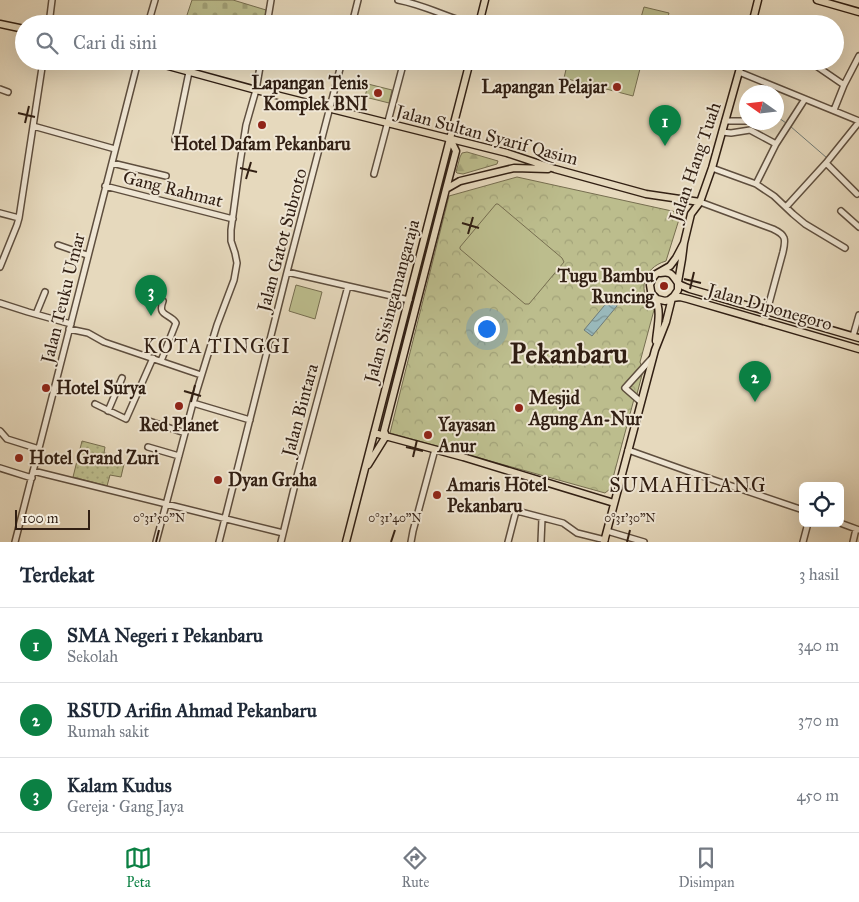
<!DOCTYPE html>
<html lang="id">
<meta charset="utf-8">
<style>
body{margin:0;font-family:"IM FELL Great Primer",serif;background:#f2f2f3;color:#1f2937}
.controls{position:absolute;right:15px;bottom:15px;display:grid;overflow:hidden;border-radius:8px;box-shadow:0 5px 20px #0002}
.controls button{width:45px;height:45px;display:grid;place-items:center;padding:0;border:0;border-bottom:1px solid #e0e1e3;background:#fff;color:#1f2937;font:25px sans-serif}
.compass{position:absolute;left:739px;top:85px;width:45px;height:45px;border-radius:50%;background:#fff;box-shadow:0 5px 20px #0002;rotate:284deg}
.scale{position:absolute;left:15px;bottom:12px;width:75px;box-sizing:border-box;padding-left:5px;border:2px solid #311f13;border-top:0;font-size:14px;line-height:18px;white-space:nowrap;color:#311f13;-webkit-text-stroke:4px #efe6d4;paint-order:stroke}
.you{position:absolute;left:486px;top:328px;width:18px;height:18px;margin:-12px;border:4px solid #fff;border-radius:50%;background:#1a73e8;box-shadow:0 0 0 8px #1a73e833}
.badge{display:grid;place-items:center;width:32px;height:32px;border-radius:50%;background:#0b8043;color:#fff;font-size:16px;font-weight:700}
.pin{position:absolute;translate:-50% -41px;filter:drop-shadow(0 1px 2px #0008)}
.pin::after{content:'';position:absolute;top:26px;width:18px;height:15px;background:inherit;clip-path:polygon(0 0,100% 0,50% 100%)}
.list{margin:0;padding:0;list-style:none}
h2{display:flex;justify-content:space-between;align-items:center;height:65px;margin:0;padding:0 20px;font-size:21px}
h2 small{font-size:16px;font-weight:400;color:#747a83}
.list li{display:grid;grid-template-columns:32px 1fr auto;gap:15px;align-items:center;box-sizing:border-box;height:75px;padding:0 20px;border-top:1px solid #e0e1e3}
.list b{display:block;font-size:19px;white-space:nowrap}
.list p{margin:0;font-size:16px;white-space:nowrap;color:#747a83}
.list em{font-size:16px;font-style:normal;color:#747a83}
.icon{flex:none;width:28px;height:28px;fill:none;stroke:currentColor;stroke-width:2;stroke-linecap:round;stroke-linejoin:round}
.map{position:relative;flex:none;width:859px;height:542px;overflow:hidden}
.search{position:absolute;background:#fff;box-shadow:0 5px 20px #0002;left:15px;right:15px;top:15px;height:55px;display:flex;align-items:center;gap:12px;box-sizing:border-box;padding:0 18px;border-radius:28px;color:#747a83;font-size:19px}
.sheet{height:290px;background:#fff}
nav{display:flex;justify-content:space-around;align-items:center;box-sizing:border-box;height:70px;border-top:1px solid #e0e1e3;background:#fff;font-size:14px;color:#747a83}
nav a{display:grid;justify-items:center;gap:2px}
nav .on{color:#0b8043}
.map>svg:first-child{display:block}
.grass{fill:url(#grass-dots);stroke:#766e50}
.forest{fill:url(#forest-firs);stroke:#766e50}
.cemetery{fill:url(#cemetery-stones);stroke:#766e50}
.park{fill:url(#park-crowns);stroke:#766e50}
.garden{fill:#bcbd8d;stroke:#766e50}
.water{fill:url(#water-waves);stroke:#6f7b77}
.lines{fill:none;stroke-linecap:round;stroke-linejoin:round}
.stream{stroke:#6f7b77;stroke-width:1}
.minor-casing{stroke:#5e4e3e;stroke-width:8}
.major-casing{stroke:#311f13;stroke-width:9}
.minor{stroke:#efe6d4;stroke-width:5}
.major{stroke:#e6d9bd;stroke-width:6}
.ticks{fill:none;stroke:#311f13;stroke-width:2}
.poi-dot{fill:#8f2418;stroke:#efe6d4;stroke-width:2}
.labels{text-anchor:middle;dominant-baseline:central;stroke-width:4;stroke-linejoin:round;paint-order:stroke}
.poi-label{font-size:18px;font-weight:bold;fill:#311f13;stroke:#efe6d4;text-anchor:start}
.street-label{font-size:18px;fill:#311f13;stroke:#efe6d4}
.quarter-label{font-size:20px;letter-spacing:1px;fill:#311f13;stroke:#efe6d4}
.town-label{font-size:28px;font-weight:bold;fill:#311f13;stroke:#efe6d4}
.ticks-label{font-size:12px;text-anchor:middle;fill:#311f13;stroke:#efe6d4;stroke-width:4;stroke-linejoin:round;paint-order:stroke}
</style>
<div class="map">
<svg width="859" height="542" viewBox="0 0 859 542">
<defs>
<pattern id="grass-dots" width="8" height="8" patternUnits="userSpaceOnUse" patternTransform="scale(1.25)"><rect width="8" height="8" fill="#bcbd8d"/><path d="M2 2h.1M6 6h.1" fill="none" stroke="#a2a279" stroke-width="1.8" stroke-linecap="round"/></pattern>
<pattern id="forest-firs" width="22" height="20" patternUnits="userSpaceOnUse" patternTransform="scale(1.25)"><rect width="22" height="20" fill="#bcbd8d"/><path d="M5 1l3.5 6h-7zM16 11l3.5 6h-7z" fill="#a2a279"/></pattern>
<pattern id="cemetery-stones" width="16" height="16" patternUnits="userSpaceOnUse" patternTransform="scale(1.25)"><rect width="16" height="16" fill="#bcbd8d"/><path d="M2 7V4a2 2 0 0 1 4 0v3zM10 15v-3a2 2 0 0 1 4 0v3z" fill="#a2a279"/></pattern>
<pattern id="park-crowns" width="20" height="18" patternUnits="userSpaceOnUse" patternTransform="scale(1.25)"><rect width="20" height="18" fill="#bcbd8d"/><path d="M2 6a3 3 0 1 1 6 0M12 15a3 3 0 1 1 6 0" fill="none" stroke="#a2a279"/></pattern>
<pattern id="water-waves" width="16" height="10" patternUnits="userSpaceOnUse" patternTransform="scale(1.25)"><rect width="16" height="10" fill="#99b8ba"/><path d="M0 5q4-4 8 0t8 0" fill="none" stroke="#7d9596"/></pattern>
</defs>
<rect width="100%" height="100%" fill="#e6d9bd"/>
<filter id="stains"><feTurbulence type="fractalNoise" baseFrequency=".004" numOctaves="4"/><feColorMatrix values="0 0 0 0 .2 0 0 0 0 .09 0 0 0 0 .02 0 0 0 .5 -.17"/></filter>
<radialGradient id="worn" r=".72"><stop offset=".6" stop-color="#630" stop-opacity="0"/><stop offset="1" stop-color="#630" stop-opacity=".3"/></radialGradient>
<!-- grass -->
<path class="grass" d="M 82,441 L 105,447 L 104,453 L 110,454 L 109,460 L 124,464 L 121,477 L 110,475 L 107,486 L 73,477 Z"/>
<!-- forest -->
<path class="forest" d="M 467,152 L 498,161 L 497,164 L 463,174 L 457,173 L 456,172 L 460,157 L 462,153 Z"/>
<!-- cemetery -->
<path class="cemetery" d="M 192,0 L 233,0 L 266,10 L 264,24 L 184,24 Z"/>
<!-- park -->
<path class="park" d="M 517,177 L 681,213 L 666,261 C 642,268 637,292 654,310 L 640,362 L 643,371 L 637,394 L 634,399 L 610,489 L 605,493 L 390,433 L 449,196 Z"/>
<!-- garden -->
<path class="garden" d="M 644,7 L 669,13 L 666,24 L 649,24 L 640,21 Z
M 568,61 L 642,61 L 633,96 L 564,78 Z
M 368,84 L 392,90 L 389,103 L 365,97 Z
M 496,204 L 498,204 L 562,258 L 564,262 L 529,304 L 525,304 L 460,249 L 460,247 Z
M 296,285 L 322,292 L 315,319 L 289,311 Z"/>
<!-- water -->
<path class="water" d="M 612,299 L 616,301 L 617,306 L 592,336 L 584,330 L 609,300 Z"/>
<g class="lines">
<!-- stream -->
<path class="stream" d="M 776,98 L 778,95
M 776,108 L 776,111
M 776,116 L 786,123
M 790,126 L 827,158
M 830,163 L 857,189"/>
<defs>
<path id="minor" d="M 398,0 C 425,5 446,17 472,24
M 49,24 L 52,0
M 148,24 L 155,0
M 267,24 L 271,0
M 352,24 L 358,0
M 809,61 L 844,85
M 376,65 L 377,61
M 739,72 L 859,121
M 0,89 L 8,92
M 834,110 L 844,85 L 859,56
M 725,121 L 746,121
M 760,122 L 762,123
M 33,126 L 115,149
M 722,132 L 731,133 L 750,130 L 776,144
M 175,140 L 189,72
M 112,163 L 166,176
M 826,163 L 857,194
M 712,168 L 756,184 L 774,196 L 793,214 L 805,224 L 845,248
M 374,174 L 404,61
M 756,184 L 776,144 L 805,99
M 105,186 L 233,219
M 700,202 L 773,229 C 786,235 786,239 783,252 L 767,311
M 786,207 L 826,163 L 859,122
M 841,211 L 859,227
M 0,213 L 19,218
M 58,245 L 87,255
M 0,267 L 17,225 L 19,218 L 43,61
M 287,272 L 409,300
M 0,303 L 28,312 L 71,324
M 36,314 L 45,292
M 69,329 L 88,333 L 104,342 L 201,375
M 853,336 L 859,315
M 161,361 L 176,323 C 170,313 157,317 163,301
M 641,402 L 625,388 L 653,357
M 193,403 L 250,420
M 95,404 L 124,418 L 126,419 L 153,358
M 108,411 L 122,378
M 149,421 L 185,433
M 0,431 L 7,439 L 39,449
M 148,447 L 179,456
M 628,450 L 687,471 L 803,510
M 0,468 L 32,478
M 33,471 L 283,533
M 498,506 L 563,523 L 577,533 L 605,540
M 840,523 L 859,530
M 607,531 L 644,542
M 15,542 L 138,61
M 156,542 L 193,403 L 217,325 L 234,280 L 237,263 L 235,253 L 231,241 L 231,230 L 240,163 L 246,125 L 256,90 L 261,61
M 219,542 L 287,272 L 342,61
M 281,542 L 297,476 L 348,286
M 411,542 L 413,531 L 434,453 L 436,450
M 508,542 L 516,511
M 541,542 L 542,518
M 803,542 L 808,523
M 853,542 L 856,529"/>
<path id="major" d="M 817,0 L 859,12
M 0,24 L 24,29
M 479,24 L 485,0
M 752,24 L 758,0
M 150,61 L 256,90 L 507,153 L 555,169 L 646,194 L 700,202
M 446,189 L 456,151 L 450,139
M 684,243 L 676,258 L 670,266 L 656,274 L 652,279 L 650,285 L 651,291 L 652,294 L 657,299 L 665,301 L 669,300 L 674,296 L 678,290 L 678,282 L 682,259 L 684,243 L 691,214 L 700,202 L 712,168 L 742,61
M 660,273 C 672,271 672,275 678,283 C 681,286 686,287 690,289 L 859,338
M 655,298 C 662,310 657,328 656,341
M 672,298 L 680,297 L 688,299 L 859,349
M 374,433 L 463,457 L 614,503
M 368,465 L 386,436 L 384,431 L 446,189 L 460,181 L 514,168 L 548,169
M 346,542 L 470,61
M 604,542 L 655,350 L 666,322 L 672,298"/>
</defs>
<!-- minor casing -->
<use href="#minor" class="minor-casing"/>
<!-- major casing -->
<use href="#major" class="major-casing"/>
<!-- minor -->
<use href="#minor" class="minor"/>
<!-- major -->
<use href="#major" class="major"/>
</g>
<!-- ticks -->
<path class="ticks" d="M 18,113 L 35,117M 25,123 L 29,106M 240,168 L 257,172M 246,179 L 251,162M 462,223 L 479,228M 468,234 L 473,217M 684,279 L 701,283M 690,289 L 694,272M 184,391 L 201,396M 191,402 L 195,385M 406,447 L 423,451M 413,457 L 417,440M 156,542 L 159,530M 391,542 L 395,530M 627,542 L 630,530"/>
<!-- markers -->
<g class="poi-dot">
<circle cx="617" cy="87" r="5"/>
<circle cx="378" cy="93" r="5"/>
<circle cx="262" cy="125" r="5"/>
<circle cx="664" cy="286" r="5"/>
<circle cx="46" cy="388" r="5"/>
<circle cx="179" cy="406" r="5"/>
<circle cx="519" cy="408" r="5"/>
<circle cx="428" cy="435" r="5"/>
<circle cx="19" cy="458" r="5"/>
<circle cx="218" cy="480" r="5"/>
<circle cx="437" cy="495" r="5"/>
</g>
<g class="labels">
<!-- poi labels -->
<g class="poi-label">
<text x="368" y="83" text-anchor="end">Lapangan Tenis<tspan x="368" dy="21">Komplek BNI</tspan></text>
<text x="607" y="87" text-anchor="end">Lapangan Pelajar</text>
<text x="262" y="144" text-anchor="middle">Hotel Dafam Pekanbaru</text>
<text x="654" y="276" text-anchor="end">Tugu Bambu<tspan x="654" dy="21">Runcing</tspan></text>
<text x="56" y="388">Hotel Surya</text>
<text x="529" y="398">Mesjid<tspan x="529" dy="21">Agung An-Nur</tspan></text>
<text x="179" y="425" text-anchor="middle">Red Planet</text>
<text x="438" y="425">Yayasan<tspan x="438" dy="21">Anur</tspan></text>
<text x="29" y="458">Hotel Grand Zuri</text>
<text x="228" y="480">Dyan Graha</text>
<text x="447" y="485">Amaris Hotel<tspan x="447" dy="21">Pekanbaru</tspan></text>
</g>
<!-- street labels -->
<g class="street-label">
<text transform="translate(487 135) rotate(15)">Jalan Sultan Syarif Qasim</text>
<text transform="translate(695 162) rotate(-71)">Jalan Hang Tuah</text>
<text transform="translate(173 189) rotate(14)">Gang Rahmat</text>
<text transform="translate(282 240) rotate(-75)">Jalan Gatot Subroto</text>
<text transform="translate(63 298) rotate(-76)">Jalan Teuku Umar</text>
<text transform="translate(392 301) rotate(-75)">Jalan Sisingamangaraja</text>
<text transform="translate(770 307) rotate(16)">Jalan Diponegoro</text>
<text transform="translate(300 410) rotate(-75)">Jalan Bintara</text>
</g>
<!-- quarter labels -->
<g class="quarter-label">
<text x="217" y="346">KOTA TINGGI</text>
<text x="688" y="485">SUMAHILANG</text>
</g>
<!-- town labels -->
<g class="town-label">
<text x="569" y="353">Pekanbaru</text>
</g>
</g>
<g class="ticks-label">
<text x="159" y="522">0°31'50"N</text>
<text x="395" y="522">0°31'40"N</text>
<text x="630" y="522">0°31'30"N</text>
</g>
<rect width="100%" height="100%" filter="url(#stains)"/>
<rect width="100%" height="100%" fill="url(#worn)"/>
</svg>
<div class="controls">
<button><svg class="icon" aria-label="locate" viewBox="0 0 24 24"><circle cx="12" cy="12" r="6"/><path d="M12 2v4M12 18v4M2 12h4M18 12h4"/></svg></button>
</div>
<svg class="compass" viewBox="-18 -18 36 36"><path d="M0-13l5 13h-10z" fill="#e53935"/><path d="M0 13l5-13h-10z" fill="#747a83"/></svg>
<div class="scale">100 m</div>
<div class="you"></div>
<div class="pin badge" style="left:665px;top:146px">1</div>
<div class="pin badge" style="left:755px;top:402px">2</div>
<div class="pin badge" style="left:151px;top:316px">3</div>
<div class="search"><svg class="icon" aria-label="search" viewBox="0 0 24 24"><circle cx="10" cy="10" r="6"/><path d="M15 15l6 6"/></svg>Cari di sini</div>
</div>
<section class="sheet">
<h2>Terdekat<small>3 hasil</small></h2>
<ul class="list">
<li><span class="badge">1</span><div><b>SMA Negeri 1 Pekanbaru</b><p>Sekolah</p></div><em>340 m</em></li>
<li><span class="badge">2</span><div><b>RSUD Arifin Ahmad Pekanbaru</b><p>Rumah sakit</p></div><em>370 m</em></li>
<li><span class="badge">3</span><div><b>Kalam Kudus</b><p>Gereja · Gang Jaya</p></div><em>450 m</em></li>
</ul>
</section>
<nav>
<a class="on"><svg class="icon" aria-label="map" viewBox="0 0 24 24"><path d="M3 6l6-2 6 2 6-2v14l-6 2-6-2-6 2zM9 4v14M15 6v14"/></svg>Peta</a>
<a><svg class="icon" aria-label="directions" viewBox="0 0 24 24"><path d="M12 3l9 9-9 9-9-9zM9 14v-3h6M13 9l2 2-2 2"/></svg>Rute</a>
<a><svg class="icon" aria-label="saved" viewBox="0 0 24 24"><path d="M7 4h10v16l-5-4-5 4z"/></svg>Disimpan</a>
</nav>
